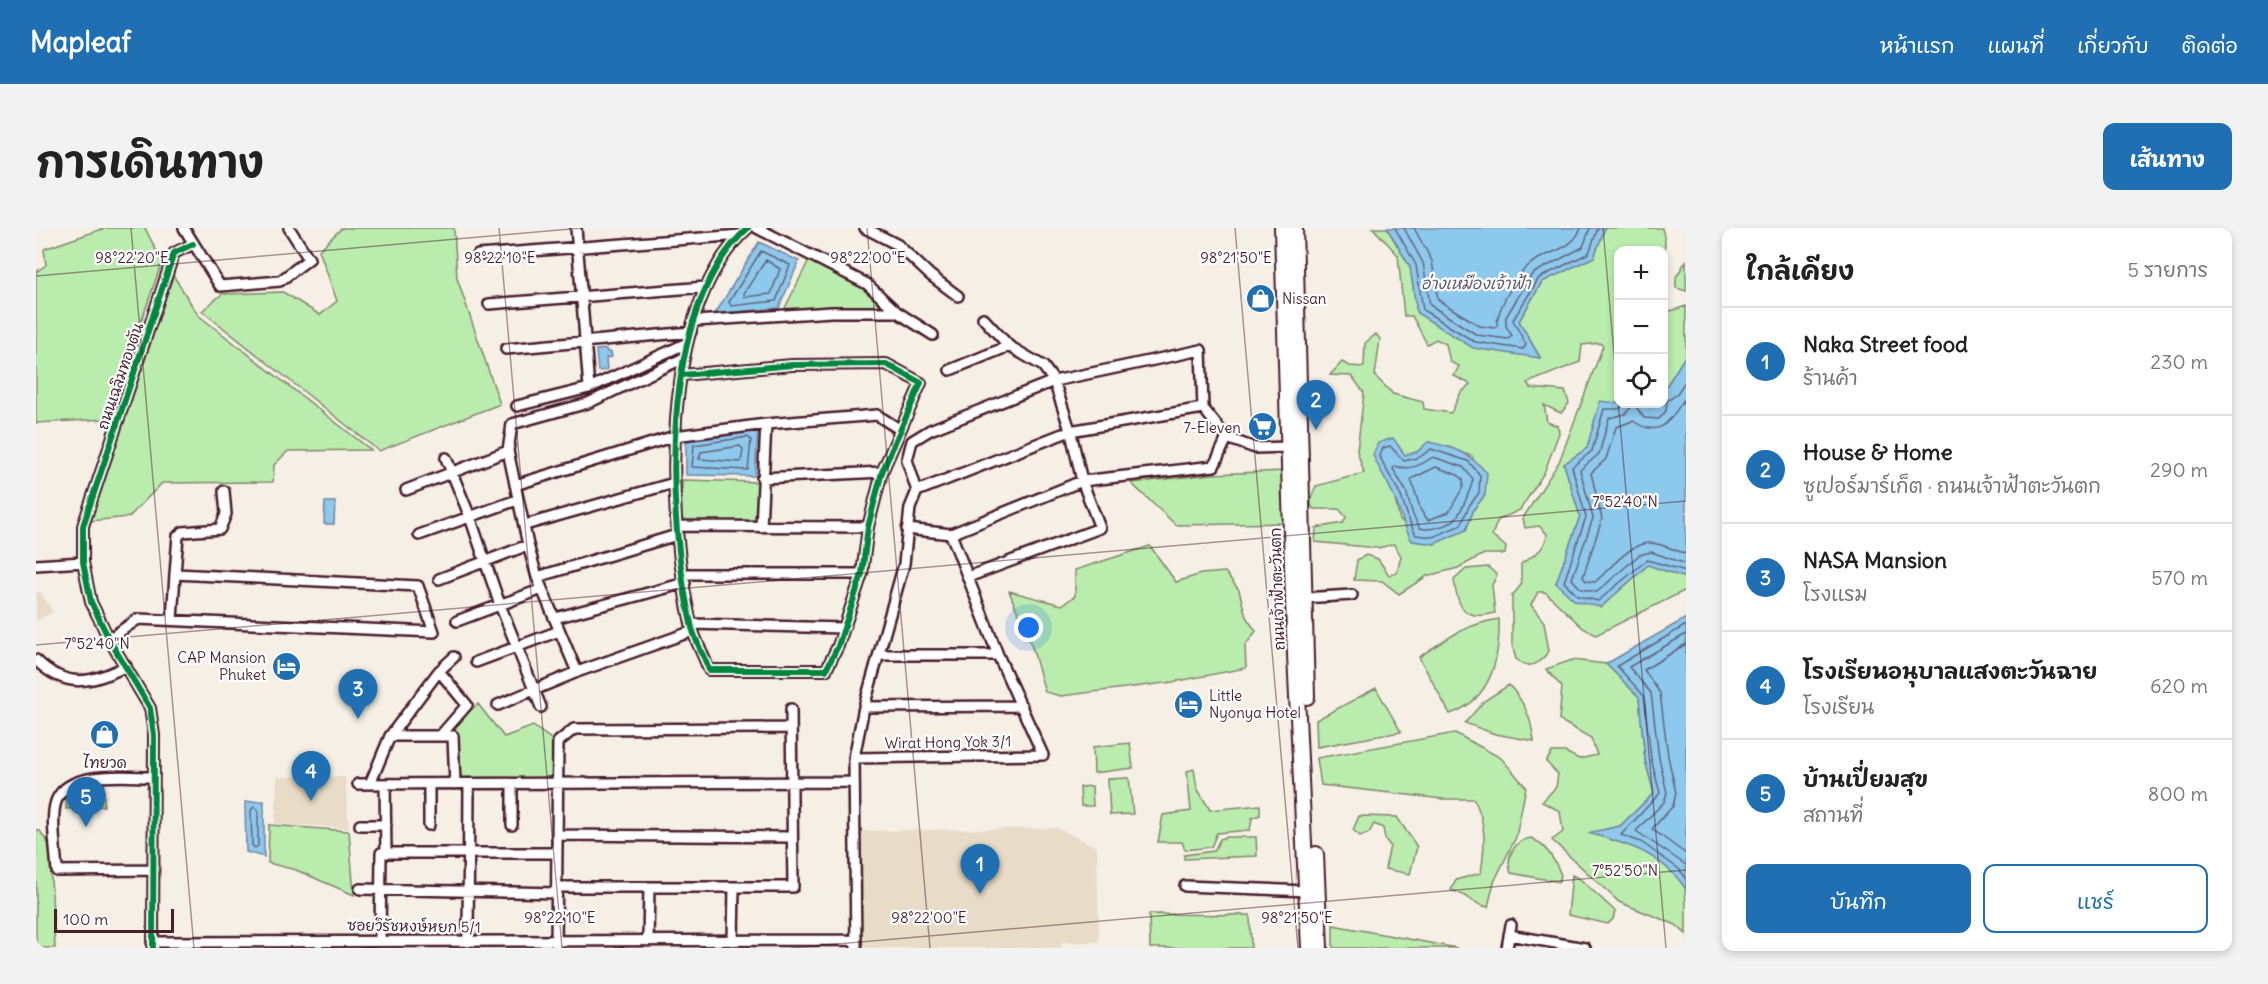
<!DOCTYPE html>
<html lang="th">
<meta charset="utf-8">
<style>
body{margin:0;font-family:Delius,"Playpen Sans Thai",sans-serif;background:#f2f2f2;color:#222}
.controls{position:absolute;right:18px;top:18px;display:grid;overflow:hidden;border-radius:12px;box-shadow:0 3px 9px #0003}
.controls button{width:54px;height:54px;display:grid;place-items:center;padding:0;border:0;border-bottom:2px solid #e0e0e0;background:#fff;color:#222;font:30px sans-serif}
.scale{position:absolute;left:18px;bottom:15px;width:120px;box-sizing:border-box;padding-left:6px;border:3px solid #4a1f2b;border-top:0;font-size:16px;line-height:21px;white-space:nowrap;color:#4a1f2b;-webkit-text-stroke:4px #fff;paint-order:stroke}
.you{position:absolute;left:993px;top:400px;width:21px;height:21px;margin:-15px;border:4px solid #fff;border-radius:50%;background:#1a73e8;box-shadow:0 0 0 9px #1a73e833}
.badge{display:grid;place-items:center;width:39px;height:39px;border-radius:50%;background:#1f6fb2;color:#fff;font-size:20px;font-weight:700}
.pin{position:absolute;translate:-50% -50px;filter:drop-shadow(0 2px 3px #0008)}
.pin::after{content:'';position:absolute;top:32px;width:21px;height:18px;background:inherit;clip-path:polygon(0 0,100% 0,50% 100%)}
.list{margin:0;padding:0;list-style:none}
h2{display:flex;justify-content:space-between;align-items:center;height:78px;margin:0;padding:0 24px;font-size:26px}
h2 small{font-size:20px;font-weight:400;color:#767676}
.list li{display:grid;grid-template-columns:39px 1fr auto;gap:18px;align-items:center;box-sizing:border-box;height:108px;padding:0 24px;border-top:2px solid #e0e0e0}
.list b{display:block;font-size:22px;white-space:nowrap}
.list p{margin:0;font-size:20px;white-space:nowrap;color:#767676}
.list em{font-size:20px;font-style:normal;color:#767676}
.actions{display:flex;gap:12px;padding:18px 24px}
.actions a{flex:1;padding:14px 0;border:2px solid #1f6fb2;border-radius:12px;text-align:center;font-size:21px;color:#1f6fb2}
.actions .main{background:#1f6fb2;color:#fff}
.icon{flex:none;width:33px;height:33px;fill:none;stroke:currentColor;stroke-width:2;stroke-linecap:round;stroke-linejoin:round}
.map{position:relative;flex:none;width:1650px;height:720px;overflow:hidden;border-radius:12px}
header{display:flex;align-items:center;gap:36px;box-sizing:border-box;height:84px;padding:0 30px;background:#1f6fb2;color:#fff}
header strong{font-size:28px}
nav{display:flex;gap:33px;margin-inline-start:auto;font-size:21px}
.intro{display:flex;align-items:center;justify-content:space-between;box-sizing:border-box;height:144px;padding:0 36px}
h1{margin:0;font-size:42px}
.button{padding:15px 27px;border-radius:12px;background:#1f6fb2;color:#fff;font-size:21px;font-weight:700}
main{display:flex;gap:36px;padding:0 36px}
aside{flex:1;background:#fff;border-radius:12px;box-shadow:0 3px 9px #0003}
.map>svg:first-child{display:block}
.built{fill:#e8dcc8}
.green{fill:#b9ecad;stroke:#82866c;stroke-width:1.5;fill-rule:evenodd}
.water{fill:#8dc8ed;stroke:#72849f;stroke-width:1.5}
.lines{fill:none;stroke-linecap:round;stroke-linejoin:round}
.shore{stroke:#656379;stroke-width:1.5}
.minor-casing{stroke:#4a1f2b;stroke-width:14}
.secondary-casing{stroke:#4a1f2b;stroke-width:18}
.minor{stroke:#fff;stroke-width:9}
.secondary{stroke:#fff;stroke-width:14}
.cycleway-casing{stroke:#fff;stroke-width:10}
.cycleway{stroke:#00873e;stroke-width:6}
.ticks{fill:none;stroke:#4a1f2b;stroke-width:1.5;stroke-opacity:0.45}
.labels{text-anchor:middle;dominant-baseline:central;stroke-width:4.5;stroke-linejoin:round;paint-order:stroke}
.poi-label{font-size:15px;fill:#4a1f2b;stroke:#fff;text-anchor:start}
.street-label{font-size:15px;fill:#4a1f2b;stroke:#fff}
.water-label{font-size:16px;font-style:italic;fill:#615a6f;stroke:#fff}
.ticks-label{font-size:15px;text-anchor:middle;fill:#4a1f2b;stroke:#fff;stroke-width:4.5;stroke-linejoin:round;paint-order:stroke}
</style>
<header>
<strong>Mapleaf</strong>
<nav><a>หน้าแรก</a><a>แผนที่</a><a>เกี่ยวกับ</a><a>ติดต่อ</a></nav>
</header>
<div class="intro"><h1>การเดินทาง</h1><a class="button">เส้นทาง</a></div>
<main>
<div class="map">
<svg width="1650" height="720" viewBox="0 0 1650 720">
<rect width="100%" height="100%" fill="#f5efe6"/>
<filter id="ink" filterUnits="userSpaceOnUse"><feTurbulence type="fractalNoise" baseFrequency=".0167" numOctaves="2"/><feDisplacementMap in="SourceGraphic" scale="12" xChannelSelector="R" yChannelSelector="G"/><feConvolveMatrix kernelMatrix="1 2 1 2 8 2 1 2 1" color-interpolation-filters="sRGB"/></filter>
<g filter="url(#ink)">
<!-- built -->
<path class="built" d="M 4,363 L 17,384 L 0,393 L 0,365 Z
M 241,549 L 309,549 L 313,600 L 239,596 Z
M 1021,600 L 1061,619 L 1063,714 L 1026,714 L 1025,720 L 827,720 L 825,603 Z"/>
<!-- green -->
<path class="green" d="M 69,0 L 109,0 L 126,34 L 71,191 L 0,195 L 0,44 L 10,37 L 8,21 Z
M 306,0 L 418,0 L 421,50 L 464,176 L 343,223 L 166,83 L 186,66 L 247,64 L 284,87 L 301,73 L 283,22 Z
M 1337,0 L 1351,0 L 1374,39 L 1381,85 L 1504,129 L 1483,93 L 1506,54 L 1558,29 L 1569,0 L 1626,0 L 1629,13 L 1628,28 L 1628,22 L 1582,22 L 1582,175 L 1564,174 L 1551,220 L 1528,236 L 1544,288 L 1520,355 L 1565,379 L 1612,337 L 1650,350 L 1650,362 L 1560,407 L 1547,400 L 1509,364 L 1502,364 L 1495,377 L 1508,394 L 1513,423 C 1503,436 1494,443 1480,431 L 1476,417 L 1476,368 L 1485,357 L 1485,336 C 1496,328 1511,321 1511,306 L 1503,298 L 1489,300 L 1487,290 L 1523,234 L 1567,118 L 1564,115 L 1546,117 L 1544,134 L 1491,155 L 1495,160 L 1529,163 L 1533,175 L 1525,185 L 1508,177 L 1511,194 L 1522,198 L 1523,205 L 1508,245 L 1484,282 L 1462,292 L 1456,307 L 1470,319 L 1469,326 L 1448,326 L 1422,340 L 1391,348 L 1363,366 L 1346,353 L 1318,352 L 1321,332 L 1330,327 L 1342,331 L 1353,347 L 1361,345 L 1365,328 L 1358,316 L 1342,320 L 1279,314 L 1280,300 L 1307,295 L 1310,289 L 1303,281 L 1278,281 C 1271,275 1277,266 1280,258 L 1328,245 L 1321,223 L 1328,165 L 1316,148 L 1294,147 L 1306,134 L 1314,138 L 1328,139 L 1329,115 L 1340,106 L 1344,111 L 1339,148 L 1357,166 L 1387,174 L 1388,181 L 1415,185 L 1424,166 L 1434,156 L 1418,148 L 1423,138 L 1414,134 L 1410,116 L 1400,111 L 1391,116 L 1376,88 L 1368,88 L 1362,27 ZM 1393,214 L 1436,228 L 1449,267 L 1438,281 L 1430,302 L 1398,316 L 1364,292 L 1358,268 L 1369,227 L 1381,224 Z
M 773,32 L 824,59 L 849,79 L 748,82 Z
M 1650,33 L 1650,63 L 1640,60 L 1640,49 Z
M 137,47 L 162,87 L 335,222 L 252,223 L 238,237 L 237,254 L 126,255 L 93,289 L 54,293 Z
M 1650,78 L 1650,127 L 1628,162 L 1628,85 Z
M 1248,243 L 1251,295 L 1140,297 L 1095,255 L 1176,246 Z
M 646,252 L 722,254 L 721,296 L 645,295 Z
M 1114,318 L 1140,354 L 1165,346 L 1189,344 L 1203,362 L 1210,389 L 1220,403 L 1209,418 L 1210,440 L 1137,454 L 1025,468 L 1009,464 L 996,419 L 973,363 L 1026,377 L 1039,368 L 1039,342 Z
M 1452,339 L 1461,347 L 1456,357 L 1459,385 C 1428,393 1422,381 1418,352 L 1430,341 Z
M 1463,391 C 1464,430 1455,472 1414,486 L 1383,429 C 1410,411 1430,396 1463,391 Z
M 1536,432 L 1570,436 L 1603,469 L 1609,532 L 1618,565 L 1584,598 L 1553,605 C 1584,614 1634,627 1649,659 C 1650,671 1650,693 1650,706 L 1640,697 L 1583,674 L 1516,612 L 1527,604 L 1524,583 L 1506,574 L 1520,559 L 1522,546 L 1510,534 L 1516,524 L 1529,524 L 1543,531 L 1561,527 L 1555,510 L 1523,492 L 1526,459 L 1510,441 Z
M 1473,457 C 1489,475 1495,489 1498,513 L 1459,506 L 1429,495 L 1448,473 Z
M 1340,460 L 1365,504 L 1281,519 L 1280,492 Z
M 442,476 L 468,509 L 497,498 L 519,514 L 519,555 L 421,554 L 418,496 Z
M 1419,505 L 1465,530 L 1490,559 L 1480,609 L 1458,654 L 1452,679 C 1438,677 1430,666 1415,662 L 1420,652 L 1445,645 C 1449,618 1451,596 1438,571 L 1407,571 L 1285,557 L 1281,530 Z
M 1094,515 L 1097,540 L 1058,545 L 1057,519 Z
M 1158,541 L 1161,560 L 1174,582 L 1224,577 L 1224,587 L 1216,590 L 1214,602 L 1181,605 L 1175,619 L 1149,622 L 1146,614 L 1122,614 L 1127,587 L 1155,583 L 1151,543 Z
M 1093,550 L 1097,586 L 1074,587 L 1072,551 Z
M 68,553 L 68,578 L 30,581 L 31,564 L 46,554 Z
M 1056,558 L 1057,578 L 1045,578 L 1044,559 Z
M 1323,588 L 1361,589 L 1381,619 L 1374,646 L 1349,641 L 1354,618 L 1349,611 L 1347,600 L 1338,596 L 1333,605 L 1324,608 L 1317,602 Z
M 233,597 L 313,603 L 318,667 L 260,642 L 232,635 Z
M 0,602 L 4,603 L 13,616 L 19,720 L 0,720 Z
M 1190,609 L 1220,609 L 1221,628 L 1148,631 L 1148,627 L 1178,623 L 1184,611 Z
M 1495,610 C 1510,617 1519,632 1525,647 L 1523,654 L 1475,645 C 1469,628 1478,613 1495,610 Z
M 1536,647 L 1544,651 L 1579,683 L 1577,691 L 1572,696 L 1532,687 Z
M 1113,686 L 1214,687 L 1215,720 L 1114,720 Z
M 1297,697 L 1421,720 L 1297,720 Z"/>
<!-- water -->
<path class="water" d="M 1351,0 L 1569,0 L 1558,29 L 1506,54 L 1483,93 L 1504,130 L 1437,120 L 1381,85 L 1374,39 Z
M 723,14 L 763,33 L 743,80 L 679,86 Z
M 570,121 L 571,124 L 575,124 L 576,129 L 570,130 L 571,142 L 562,143 L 560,122 Z
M 1650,127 L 1650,350 L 1612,337 L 1565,379 L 1539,373 L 1520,355 L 1544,288 L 1528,236 L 1551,220 L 1564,173 L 1617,179 L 1619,176 L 1628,176 L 1628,162 Z
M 722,202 L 719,248 L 650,247 L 650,212 Z
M 1357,210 L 1369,227 L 1381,224 L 1392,214 C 1419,219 1433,225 1451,245 L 1449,267 L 1438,281 L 1430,302 L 1398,316 L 1376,313 C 1368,299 1365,285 1358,269 C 1353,255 1343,242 1337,227 L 1342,215 Z
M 289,274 L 299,274 L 298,296 L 288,296 Z
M 1650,390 L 1650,661 C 1625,625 1592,616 1552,605 L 1584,598 L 1618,565 L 1609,532 L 1603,469 L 1570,436 Z
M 228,573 L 228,629 L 210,624 L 209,574 Z"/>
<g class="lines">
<!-- shore -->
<path class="shore" d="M 1359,0 L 1380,37 L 1387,82 L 1439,114 L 1487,121 L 1490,117 L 1477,92 L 1503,50 L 1553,25 L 1562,0
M 1368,0 L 1387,35 L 1394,77 L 1441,107 L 1472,111 L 1476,108 L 1470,98 L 1470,89 L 1496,46 L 1547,19 L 1554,0
M 1378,0 L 1396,33 L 1402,72 L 1444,98 L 1458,100 L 1461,98 C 1460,83 1481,46 1493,37 C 1511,22 1536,24 1545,0
M 725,23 L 754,37 L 740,73 L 695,78 L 693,74 Z
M 730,32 L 744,41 L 735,66 L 709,69 L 708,65 Z
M 1650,152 L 1640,167 L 1631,173 L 1630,183 L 1623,191 L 1608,190 L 1598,176 L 1589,186 L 1573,190 L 1563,226 L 1544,242 L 1557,290 L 1536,351 L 1545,361 L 1561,364 L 1603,327 L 1615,324 L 1650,336
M 1650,169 C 1634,190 1627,213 1597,193 L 1580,199 L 1570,231 L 1555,245 L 1566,291 L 1547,349 L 1550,353 L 1559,354 C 1573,342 1594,315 1613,315 C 1625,315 1639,322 1650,326
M 1588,176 L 1583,181 L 1568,181 L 1556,223 L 1536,239 L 1550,289 L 1528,354 L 1542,368 L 1562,373 L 1611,332 L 1650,343
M 712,209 L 715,212 L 712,242 L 656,239 L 658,217 Z
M 704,218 L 707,221 L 705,234 L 663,231 L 665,224 Z
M 1354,218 L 1368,233 L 1384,229 L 1395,221 L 1432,233 L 1444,247 L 1443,265 L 1433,278 L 1425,297 L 1397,309 L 1380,307 C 1372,293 1370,280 1364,266 C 1358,253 1349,242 1344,228 L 1347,220 Z
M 1397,229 L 1427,239 L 1437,251 C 1436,258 1425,285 1420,290 C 1413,298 1393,303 1384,300 L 1377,287 L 1370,263 L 1357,241 L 1359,238 C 1374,243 1385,237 1397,229 Z
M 1400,239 L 1422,247 L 1427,252 L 1427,259 L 1413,284 L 1392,292 L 1385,283 L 1375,251 Z
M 1650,397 L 1581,438 L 1608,468 L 1615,531 L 1624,565 L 1585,607 L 1605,614 L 1643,641 L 1650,650
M 1650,406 L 1593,439 L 1615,465 L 1623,530 L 1631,565 L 1628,574 L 1600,603 L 1650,637
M 1650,416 L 1608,442 L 1624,465 L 1632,528 L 1640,565 L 1637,578 L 1616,601 L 1650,626
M 218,579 L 222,582 L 222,618 L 219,620 L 216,617 L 215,582 Z"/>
<defs>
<path id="minor" d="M 148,0 L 184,58 L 244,53 L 273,31 L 253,0
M 540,0 L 553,160
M 721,0 L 831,56 L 861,84 L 897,107
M 829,0 L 862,17 L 894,47 L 922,68
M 442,27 L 705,7
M 453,76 L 670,59
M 659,93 L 796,84 L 861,84
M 470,121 L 655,104
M 914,142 L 973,118
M 646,147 L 756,137 L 850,136 L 885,155 L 846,244 L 832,299 L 826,346 L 802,418 L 790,442 L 673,442 C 668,428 660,414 656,400 C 630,291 621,81 712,0
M 481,178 L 553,160 L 651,115
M 410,230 L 434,289 L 464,377 L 505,479
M 726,250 L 846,244
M 479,257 L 639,208 L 730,196 L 841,187 L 863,201
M 370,262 L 472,223
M 881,263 L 1034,203 L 1167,180
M 489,297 L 638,255
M 641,298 L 832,299
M 725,299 L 730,196
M 871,301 L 915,306 L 1046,253 L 1178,238 L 1191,210
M 383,307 L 481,272
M 0,337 L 47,334
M 139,346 L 142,308 L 147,304 L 184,301 L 190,286 L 188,263
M 647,346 L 826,346
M 501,349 L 641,307
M 932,349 L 1064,300 L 1046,253 L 1035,205 L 1018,153 L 1007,138 L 973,118 L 947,90
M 403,351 L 492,317
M 1267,370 L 1316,367
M 519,390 L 649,355
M 421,393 L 506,361
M 655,396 L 808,400
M 73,411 L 102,391 L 398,404 L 382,358 L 139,346 L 136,392
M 843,427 L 962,427
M 0,432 C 30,462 57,455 90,438
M 440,434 L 523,403
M 403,443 L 431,477 L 404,508 L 417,508 L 419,556
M 541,444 L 501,349 L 492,317 L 472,223 L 476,196 L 552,175 L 648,130
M 462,477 L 541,444 L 657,403
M 828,479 L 986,478
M 354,508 L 404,508
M 818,530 L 1007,527 L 962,427 L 915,306
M 322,556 L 818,554
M 334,556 L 354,508 L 403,443 L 418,429
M 349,556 L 350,625
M 393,556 L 393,597
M 476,557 L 476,597
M 324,597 L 350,597
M 521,607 L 755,609
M 115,642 L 21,643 C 20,624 15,594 19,577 C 27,541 89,549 116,549
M 1149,658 L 1272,663
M 521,659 L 757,659 L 755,481
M 324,661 L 521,665
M 1473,707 L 1549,720
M 344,712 L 345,625 L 521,625
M 612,713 L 613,659
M 697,713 L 698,659
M 116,714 L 819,712
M 432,714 L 433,556
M 117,720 L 118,507 L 114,480 L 73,411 L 55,374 L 47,334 L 47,298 L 138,25 L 157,16
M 520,720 L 522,514 L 538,501 L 755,500
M 820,720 L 818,530 L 828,479 L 868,336 L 874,280 L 881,263 L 871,232 L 876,213 L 894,202 L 1018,153 L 1165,122 L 1167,180 L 1191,210 L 1219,220 L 1253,219
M 1471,720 L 1475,697"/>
<path id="secondary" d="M 1246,0 L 1258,405 L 1273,720
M 1259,0 L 1271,469
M 1280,626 L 1284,720"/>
</defs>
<!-- minor casing -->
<use href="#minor" class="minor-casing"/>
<!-- secondary casing -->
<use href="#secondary" class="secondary-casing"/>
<!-- minor -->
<use href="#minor" class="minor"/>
<!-- secondary -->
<use href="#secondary" class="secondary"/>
<defs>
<path id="cycleway" d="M 646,147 L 756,137 L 850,136 L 885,155 L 846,244 L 832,299 L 826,346 L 802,418 L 790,442 L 673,442 C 668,428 660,414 656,400 C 630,291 621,81 712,0
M 117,720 L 118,507 L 114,480 L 73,411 L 55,374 L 47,334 L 47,298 L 138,25 L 157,16"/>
</defs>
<!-- cycleway casing -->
<use href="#cycleway" class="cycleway-casing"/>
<!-- cycleway -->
<use href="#cycleway" class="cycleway"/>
</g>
</g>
<!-- ticks -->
<path class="ticks" d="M 95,0 L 158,720M 463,0 L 526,720M 831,0 L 894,720M 1199,0 L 1262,720M 1567,0 L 1630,720M 0,48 L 546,0M 0,417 L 1650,273M 755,720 L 1650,642"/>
<!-- icons -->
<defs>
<symbol id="shop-disc" viewBox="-11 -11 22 22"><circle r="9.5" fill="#1f6fb2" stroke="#fff"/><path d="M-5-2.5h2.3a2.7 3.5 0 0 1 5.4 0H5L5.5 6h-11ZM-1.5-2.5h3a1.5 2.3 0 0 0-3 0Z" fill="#fff"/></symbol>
<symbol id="supermarket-disc" viewBox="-11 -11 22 22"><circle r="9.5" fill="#1f6fb2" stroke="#fff"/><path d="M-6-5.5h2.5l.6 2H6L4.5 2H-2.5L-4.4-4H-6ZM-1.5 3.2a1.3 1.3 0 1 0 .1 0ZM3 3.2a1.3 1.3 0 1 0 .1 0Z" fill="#fff"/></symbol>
<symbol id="hotel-disc" viewBox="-11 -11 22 22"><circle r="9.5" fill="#1f6fb2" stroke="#fff"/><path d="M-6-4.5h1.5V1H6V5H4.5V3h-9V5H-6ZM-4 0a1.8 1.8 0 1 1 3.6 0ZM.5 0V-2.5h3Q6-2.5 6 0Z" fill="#fff"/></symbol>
</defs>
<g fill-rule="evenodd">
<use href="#shop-disc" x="1208" y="54" width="33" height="33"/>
<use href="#supermarket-disc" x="1210" y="182" width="33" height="33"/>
<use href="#hotel-disc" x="234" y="422" width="33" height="33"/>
<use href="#hotel-disc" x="1136" y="460" width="33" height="33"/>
<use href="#shop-disc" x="52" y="490" width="33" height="33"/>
</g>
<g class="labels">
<!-- poi labels -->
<g class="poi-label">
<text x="1246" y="70">Nissan</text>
<text x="1205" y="199" text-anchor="end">7-Eleven</text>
<text x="230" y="429" text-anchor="end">CAP Mansion<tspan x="230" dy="17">Phuket</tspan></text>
<text x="1173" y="467">Little<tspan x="1173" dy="17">Nyonya Hotel</tspan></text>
<text x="69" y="534" text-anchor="middle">ไทยวด</text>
</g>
<!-- street labels -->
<g class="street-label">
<text transform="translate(84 148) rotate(-71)">ถนนเฉลิมทองตัน</text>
<text transform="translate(1241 361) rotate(-92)">ถนนเจ้าฟ้าตะวันตก</text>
<text transform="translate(912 514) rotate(-1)">Wirat Hong Yok 3/1</text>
<text transform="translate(378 698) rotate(1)">ซอยวิรัชหงษ์หยก 5/1</text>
</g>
<!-- water labels -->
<g class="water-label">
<text x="1440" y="55">อ่างเหมืองเจ้าฟ้า</text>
</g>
</g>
<g class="ticks-label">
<text x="96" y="35">98°22'20"E</text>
<text x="464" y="35">98°22'10"E</text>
<text x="832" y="35">98°22'00"E</text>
<text x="1200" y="35">98°21'50"E</text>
<text x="1589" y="279">7°52'40"N</text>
<text x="61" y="421">7°52'40"N</text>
<text x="1589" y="648">7°52'50"N</text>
<text x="524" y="695">98°22'10"E</text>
<text x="893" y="695">98°22'00"E</text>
<text x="1261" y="695">98°21'50"E</text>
</g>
</svg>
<div class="controls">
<button>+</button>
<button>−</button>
<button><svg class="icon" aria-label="locate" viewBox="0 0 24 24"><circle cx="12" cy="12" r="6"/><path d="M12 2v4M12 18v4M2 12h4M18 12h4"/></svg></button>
</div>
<div class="scale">100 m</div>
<div class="you"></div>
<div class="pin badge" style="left:944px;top:666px">1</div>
<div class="pin badge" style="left:1280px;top:202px">2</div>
<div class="pin badge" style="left:322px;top:491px">3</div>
<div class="pin badge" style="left:275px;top:573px">4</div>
<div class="pin badge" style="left:50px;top:599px">5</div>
</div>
<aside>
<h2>ใกล้เคียง<small>5 รายการ</small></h2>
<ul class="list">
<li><span class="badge">1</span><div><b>Naka Street food</b><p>ร้านค้า</p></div><em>230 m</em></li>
<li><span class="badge">2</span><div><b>House &amp; Home</b><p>ซูเปอร์มาร์เก็ต · ถนนเจ้าฟ้าตะวันตก</p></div><em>290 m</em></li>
<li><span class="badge">3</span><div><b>NASA Mansion</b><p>โรงแรม</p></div><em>570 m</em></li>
<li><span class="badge">4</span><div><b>โรงเรียนอนุบาลแสงตะวันฉาย</b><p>โรงเรียน</p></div><em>620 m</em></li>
<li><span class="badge">5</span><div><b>บ้านเปี่ยมสุข</b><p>สถานที่</p></div><em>800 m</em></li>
</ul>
<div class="actions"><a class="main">บันทึก</a><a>แชร์</a></div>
</aside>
</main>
